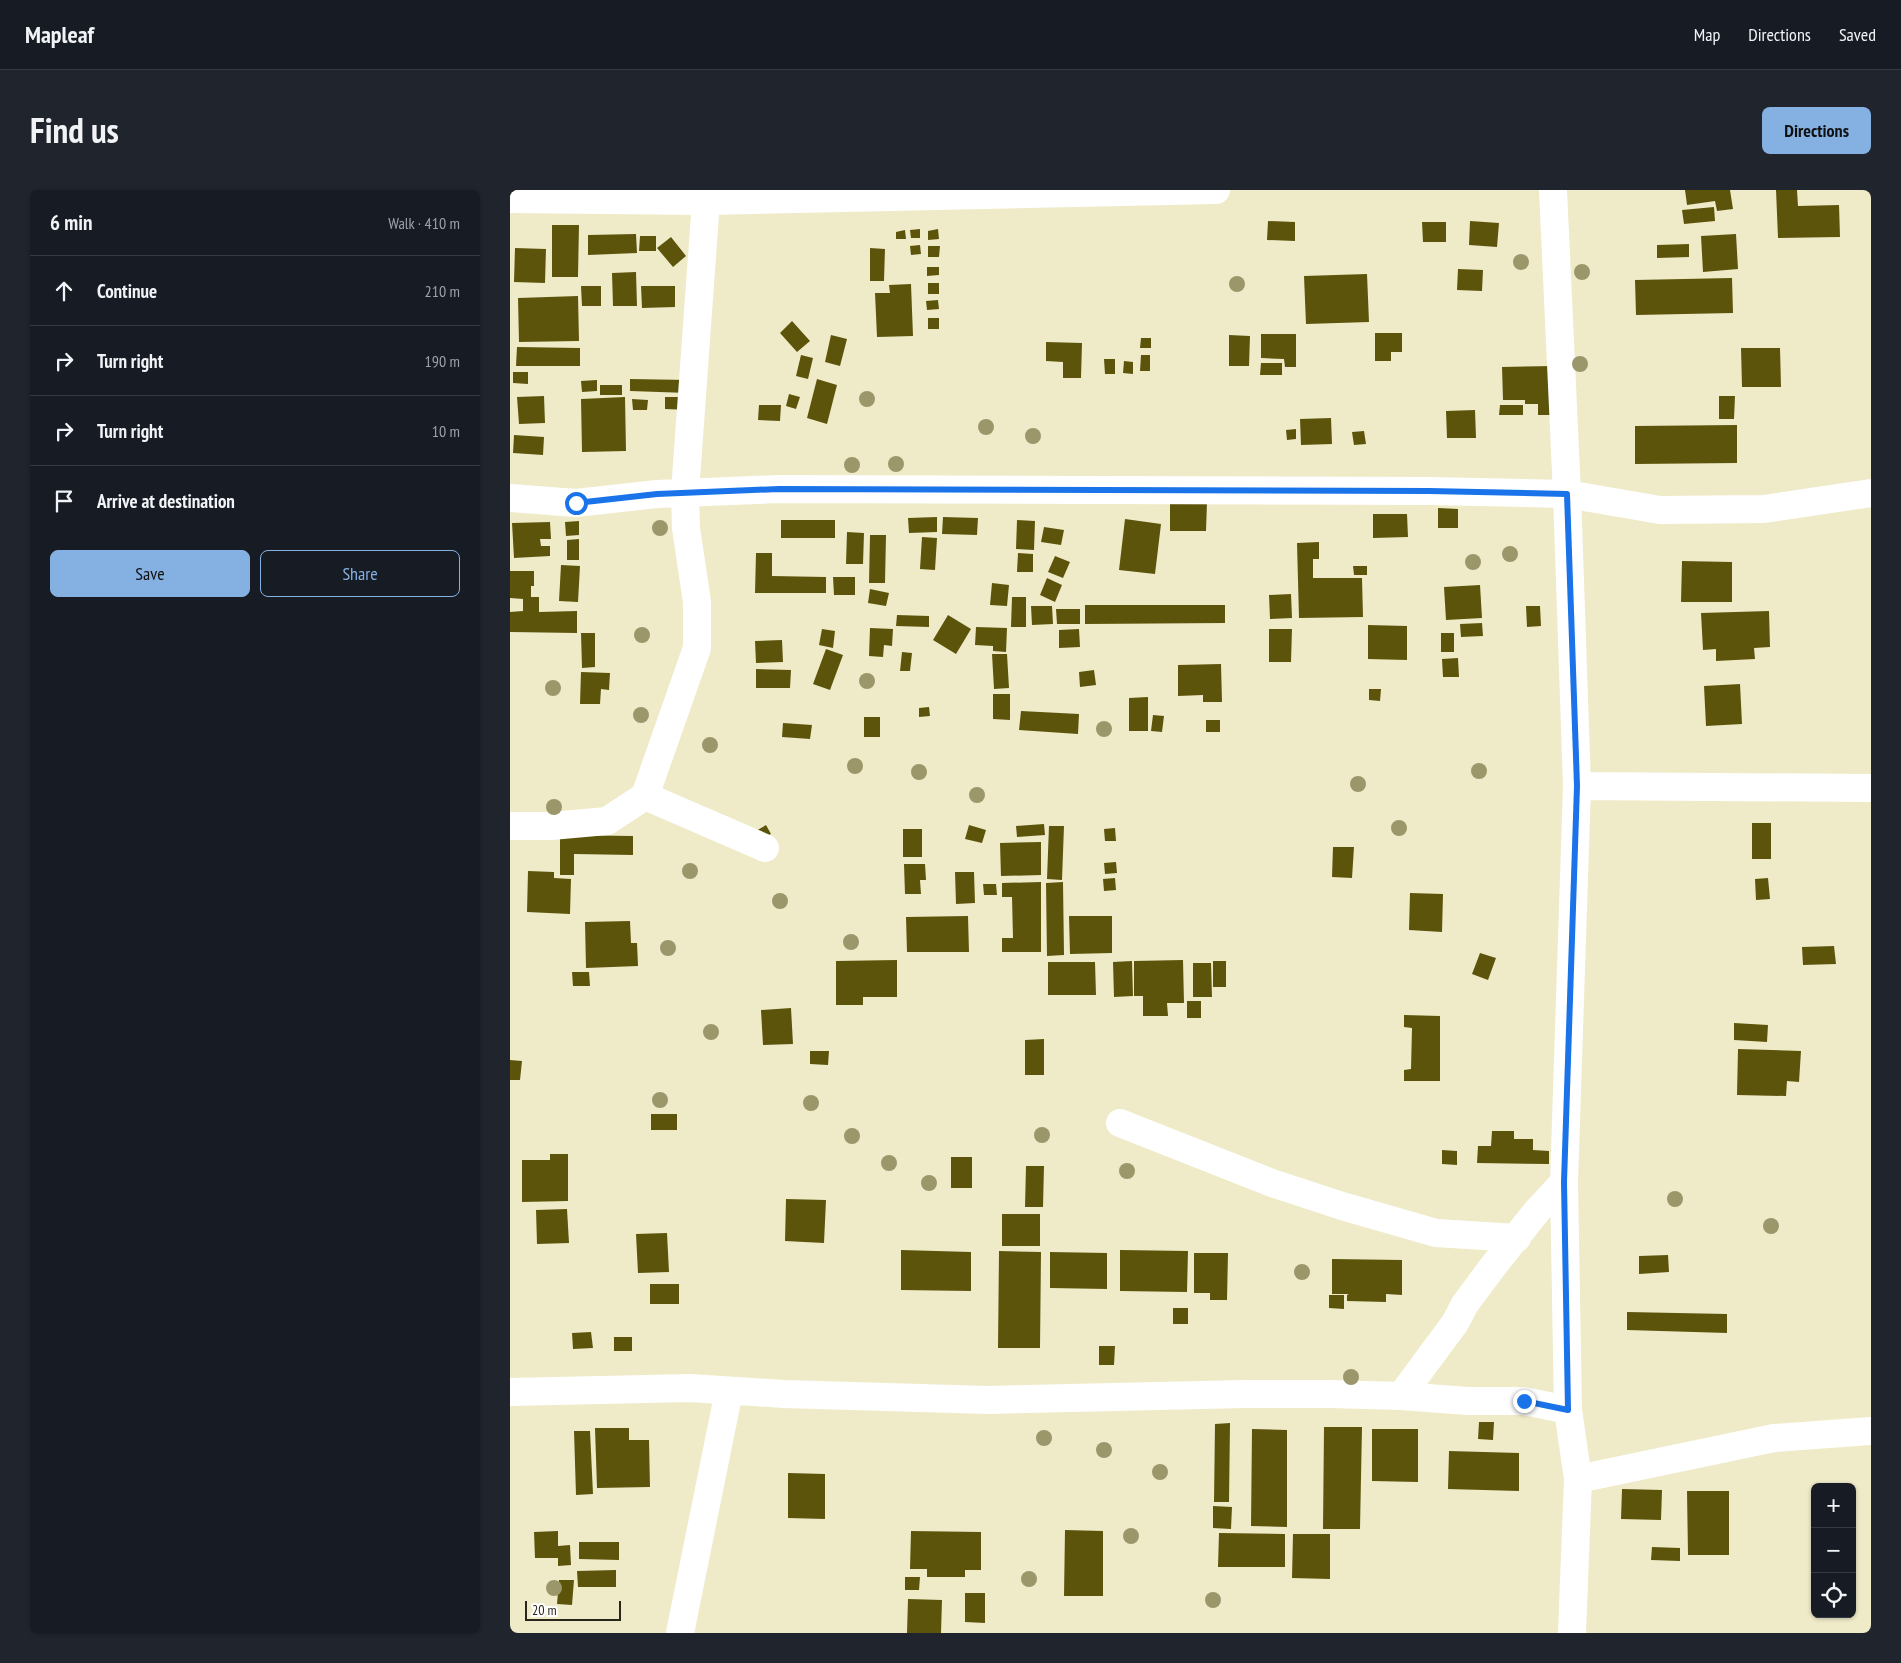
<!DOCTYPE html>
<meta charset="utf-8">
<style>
body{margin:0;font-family:"PT Sans Narrow",sans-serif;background:#20242c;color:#f1f3f6}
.controls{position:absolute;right:15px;bottom:15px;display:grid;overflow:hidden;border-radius:8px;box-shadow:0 1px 4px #0004}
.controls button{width:45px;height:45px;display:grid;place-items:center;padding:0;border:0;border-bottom:1px solid #363941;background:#171b24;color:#f1f3f6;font:25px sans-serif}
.scale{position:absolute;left:15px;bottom:12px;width:96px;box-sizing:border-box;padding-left:5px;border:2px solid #29271a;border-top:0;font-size:14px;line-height:18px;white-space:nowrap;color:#29271a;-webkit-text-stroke:4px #fff;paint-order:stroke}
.stop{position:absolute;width:15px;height:15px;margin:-11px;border:4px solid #1a73e8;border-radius:50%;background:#fff}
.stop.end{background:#1a73e8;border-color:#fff;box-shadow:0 1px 5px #0008}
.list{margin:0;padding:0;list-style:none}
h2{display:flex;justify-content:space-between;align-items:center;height:65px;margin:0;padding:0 20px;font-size:21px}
h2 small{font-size:16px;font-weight:400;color:#9ea1a6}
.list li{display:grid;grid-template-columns:32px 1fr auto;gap:15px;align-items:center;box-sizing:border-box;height:70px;padding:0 20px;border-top:1px solid #363941}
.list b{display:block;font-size:19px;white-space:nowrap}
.list em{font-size:16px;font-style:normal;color:#9ea1a6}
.actions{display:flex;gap:10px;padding:15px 20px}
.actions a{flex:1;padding:11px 0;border:1px solid #85b1e2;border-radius:8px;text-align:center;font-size:18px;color:#85b1e2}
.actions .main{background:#85b1e2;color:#111}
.icon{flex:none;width:28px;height:28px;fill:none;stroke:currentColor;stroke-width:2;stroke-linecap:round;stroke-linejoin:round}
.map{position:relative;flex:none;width:1361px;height:1443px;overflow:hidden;border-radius:8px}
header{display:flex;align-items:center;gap:30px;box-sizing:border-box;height:70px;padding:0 25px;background:#171b24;border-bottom:1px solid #363941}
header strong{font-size:24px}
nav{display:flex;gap:28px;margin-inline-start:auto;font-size:18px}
.intro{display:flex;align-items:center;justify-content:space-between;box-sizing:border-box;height:120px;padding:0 30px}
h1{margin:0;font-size:35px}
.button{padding:12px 22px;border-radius:8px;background:#85b1e2;color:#111;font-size:18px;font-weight:700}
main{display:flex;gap:30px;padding:0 30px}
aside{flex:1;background:#171b24;border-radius:8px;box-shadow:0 1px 4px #0004}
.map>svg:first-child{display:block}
.building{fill:#5d540b}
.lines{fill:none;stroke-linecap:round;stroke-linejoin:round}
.minor{stroke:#fff;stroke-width:28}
.tree{fill:#9c966b}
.route{stroke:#1a73e8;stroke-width:6}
</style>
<header>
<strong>Mapleaf</strong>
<nav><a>Map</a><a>Directions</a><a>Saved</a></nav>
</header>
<div class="intro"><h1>Find us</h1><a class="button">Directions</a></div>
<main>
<aside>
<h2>6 min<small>Walk · 410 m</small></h2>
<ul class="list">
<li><svg class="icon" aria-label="ahead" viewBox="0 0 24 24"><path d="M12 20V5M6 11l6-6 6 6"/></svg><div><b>Continue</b></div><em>210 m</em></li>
<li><svg class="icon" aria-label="right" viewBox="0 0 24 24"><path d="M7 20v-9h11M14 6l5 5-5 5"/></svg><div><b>Turn right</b></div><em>190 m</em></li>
<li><svg class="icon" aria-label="right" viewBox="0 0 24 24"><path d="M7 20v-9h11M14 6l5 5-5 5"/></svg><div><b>Turn right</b></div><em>10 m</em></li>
<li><svg class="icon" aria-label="arrive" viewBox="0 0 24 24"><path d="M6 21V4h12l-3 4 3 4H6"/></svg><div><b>Arrive at destination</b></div></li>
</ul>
<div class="actions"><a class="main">Save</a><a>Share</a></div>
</aside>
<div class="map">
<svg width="1361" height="1443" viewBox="0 0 1361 1443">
<rect width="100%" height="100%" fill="#efebc9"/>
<!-- building -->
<path class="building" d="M 1175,0 L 1220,0 L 1223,19 L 1207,21 L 1205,11 L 1177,15 Z
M 1266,0 L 1287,0 L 1288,16 L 1329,15 L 1330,47 L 1268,48 Z
M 1204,17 L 1205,31 L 1174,34 L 1172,20 Z
M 758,31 L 785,32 L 785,51 L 757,50 Z
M 960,31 L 989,33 L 987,57 L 959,55 Z
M 912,32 L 936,32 L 936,52 L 913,52 Z
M 42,35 L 69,35 L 68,87 L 42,87 Z
M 410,39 L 410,48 L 401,48 L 400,40 Z
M 428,39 L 429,49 L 418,50 L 418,41 Z
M 395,40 L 396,49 L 386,49 L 386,42 Z
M 126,44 L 127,63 L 78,65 L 78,45 Z
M 1226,44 L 1228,79 L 1193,82 L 1191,46 Z
M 130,46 L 146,46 L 146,61 L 129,61 Z
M 161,47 L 176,66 L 163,77 L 147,58 Z
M 1179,54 L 1179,67 L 1147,68 L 1147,55 Z
M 410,55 L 411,64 L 401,65 L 400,56 Z
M 418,56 L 430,56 L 429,67 L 418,67 Z
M 5,58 L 36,59 L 35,93 L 4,92 Z
M 360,58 L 375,59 L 374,91 L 360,91 Z
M 417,77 L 429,77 L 429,85 L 417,86 Z
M 948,79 L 973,80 L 972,101 L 947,100 Z
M 126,82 L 127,116 L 103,116 L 102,83 Z
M 857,84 L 859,132 L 796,134 L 794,86 Z
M 1222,88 L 1223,123 L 1126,125 L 1125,90 Z
M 418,93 L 429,93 L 429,104 L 418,104 Z
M 401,94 L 403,146 L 367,147 L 365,103 L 380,103 L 379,95 Z
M 71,96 L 91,96 L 91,116 L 72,116 Z
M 131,96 L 165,96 L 165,117 L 132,118 Z
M 68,106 L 69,151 L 9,152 L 8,108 Z
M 428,110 L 429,119 L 417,120 L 416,111 Z
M 418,128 L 429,128 L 429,139 L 418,139 Z
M 282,131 L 300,151 L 287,162 L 270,143 Z
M 865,143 L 892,143 L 892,162 L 881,162 L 881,171 L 865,171 Z
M 751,144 L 786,144 L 786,177 L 775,177 L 774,169 L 751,168 Z
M 321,145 L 337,149 L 330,176 L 315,172 Z
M 719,145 L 740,146 L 739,176 L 719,176 Z
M 631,148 L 641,148 L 641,158 L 630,158 Z
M 536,152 L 572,153 L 571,188 L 553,188 L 553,172 L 536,171 Z
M 7,157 L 70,158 L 70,176 L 6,176 Z
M 1231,158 L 1270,158 L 1271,197 L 1232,197 Z
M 291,165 L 303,168 L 298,189 L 286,186 Z
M 631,165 L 640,165 L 640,181 L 630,181 Z
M 594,169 L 605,169 L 605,184 L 595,184 Z
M 614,171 L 623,172 L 623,184 L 613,183 Z
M 751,173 L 772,173 L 772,185 L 750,185 Z
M 1043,176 L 1043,225 L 1028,225 L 1028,214 L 1015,214 L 1015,210 L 993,210 L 992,177 Z
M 3,182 L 18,182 L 18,194 L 3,193 Z
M 120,189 L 179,190 L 178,203 L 120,201 Z
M 307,189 L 327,195 L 317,234 L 297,228 Z
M 87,190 L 87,201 L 72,202 L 71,191 Z
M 90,195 L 112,195 L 112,205 L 90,205 Z
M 279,204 L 290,207 L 286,219 L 276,216 Z
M 34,206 L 35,233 L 9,234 L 7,207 Z
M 1209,206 L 1225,206 L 1224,229 L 1209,229 Z
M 115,207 L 116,261 L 72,262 L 71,209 Z
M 155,207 L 180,207 L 180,220 L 155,219 Z
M 122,209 L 138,210 L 137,220 L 123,220 Z
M 249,215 L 271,215 L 270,231 L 248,230 Z
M 990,215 L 1013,215 L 1013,225 L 989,225 Z
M 965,220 L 966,248 L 937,248 L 936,221 Z
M 821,228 L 822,254 L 791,255 L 790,229 Z
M 1227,235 L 1227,273 L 1125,274 L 1125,236 Z
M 786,239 L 786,249 L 777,250 L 776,240 Z
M 854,241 L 856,254 L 844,255 L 842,242 Z
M 4,245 L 34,247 L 33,265 L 3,263 Z
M 660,311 L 697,312 L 696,341 L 660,341 Z
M 928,318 L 948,319 L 948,338 L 928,338 Z
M 863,324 L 897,324 L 898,347 L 863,348 Z
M 427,327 L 427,342 L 399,343 L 398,328 Z
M 433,327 L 468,328 L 467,345 L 432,344 Z
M 615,329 L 651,334 L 645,384 L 609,380 Z
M 271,330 L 325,330 L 325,348 L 271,348 Z
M 507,330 L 525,331 L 524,360 L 506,359 Z
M 69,331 L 69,345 L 56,346 L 55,332 Z
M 40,332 L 41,349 L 30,349 L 31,356 L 40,356 L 40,366 L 4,368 L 2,333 Z
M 534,337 L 554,340 L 551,355 L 531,352 Z
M 337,342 L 354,343 L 353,374 L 336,374 Z
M 360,345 L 376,345 L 375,393 L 359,393 Z
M 412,347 L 427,348 L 425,380 L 410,379 Z
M 69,349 L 69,370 L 57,370 L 57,350 Z
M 809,352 L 809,369 L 803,369 L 803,388 L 852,388 L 853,427 L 789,428 L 787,353 Z
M 246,363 L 262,363 L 262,386 L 316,387 L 316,403 L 245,403 Z
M 508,363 L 523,364 L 523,382 L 507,382 Z
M 545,366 L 560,372 L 553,388 L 538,382 Z
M 1172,371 L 1222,372 L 1222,412 L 1171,412 Z
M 51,375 L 70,376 L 68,412 L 49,411 Z
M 843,376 L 857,376 L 857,385 L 844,385 Z
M 0,381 L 24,381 L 24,396 L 21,396 L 21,407 L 29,407 L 29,422 L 67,421 L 67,443 L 0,442 L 0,422 L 13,421 L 13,409 L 0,408 Z
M 323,387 L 345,387 L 345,405 L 324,405 Z
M 537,388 L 552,395 L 545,412 L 530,405 Z
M 482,393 L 499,395 L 497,416 L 480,415 Z
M 970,395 L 972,428 L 936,430 L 934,397 Z
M 360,399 L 379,403 L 376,416 L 358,413 Z
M 781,404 L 782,428 L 760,429 L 759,405 Z
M 502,407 L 516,407 L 516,437 L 501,437 Z
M 575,415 L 715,415 L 715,433 L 575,434 Z
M 521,416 L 542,416 L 543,434 L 522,435 Z
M 1016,416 L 1030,416 L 1031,436 L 1017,437 Z
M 546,419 L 570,419 L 570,434 L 547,434 Z
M 1259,421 L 1260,457 L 1244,458 L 1245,469 L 1206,471 L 1206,459 L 1193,460 L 1191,423 Z
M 387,425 L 419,426 L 419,437 L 386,436 Z
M 438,425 L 461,439 L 446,464 L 423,450 Z
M 972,433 L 973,446 L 951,447 L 950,434 Z
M 858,435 L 897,436 L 897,470 L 858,469 Z
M 466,437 L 497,438 L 496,462 L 483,461 L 483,456 L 465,455 Z
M 360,438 L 383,439 L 382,456 L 374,455 L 373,467 L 359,466 Z
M 312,439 L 325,441 L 323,458 L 309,455 Z
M 569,439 L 570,457 L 549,458 L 549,440 Z
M 759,439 L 782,439 L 781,472 L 759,472 Z
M 71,443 L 85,443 L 85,477 L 72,478 Z
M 931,443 L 944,443 L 944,462 L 931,462 Z
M 272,450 L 273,472 L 246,473 L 245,451 Z
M 316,459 L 333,465 L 320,500 L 303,494 Z
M 392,462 L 402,463 L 400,481 L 390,481 Z
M 482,464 L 497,464 L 499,498 L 484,499 Z
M 948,468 L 949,487 L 933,487 L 932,469 Z
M 711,474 L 712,512 L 693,512 L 693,505 L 668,506 L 668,475 Z
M 246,479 L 281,480 L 280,498 L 246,498 Z
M 584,480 L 586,495 L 570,497 L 569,482 Z
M 71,482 L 100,483 L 99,500 L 91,499 L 90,514 L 70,514 Z
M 1230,494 L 1232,534 L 1196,536 L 1194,496 Z
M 859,499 L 871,499 L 870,511 L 859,510 Z
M 483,504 L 500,504 L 500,530 L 483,529 Z
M 638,507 L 638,541 L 619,541 L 619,508 Z
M 419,517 L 420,526 L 409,527 L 409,518 Z
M 511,521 L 569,524 L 568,544 L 509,540 Z
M 643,525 L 654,526 L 652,542 L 641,541 Z
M 354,527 L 370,527 L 370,547 L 354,547 Z
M 696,530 L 710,530 L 710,542 L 696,542 Z
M 273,533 L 302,535 L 300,549 L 272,547 Z
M 1242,633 L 1261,633 L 1261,669 L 1242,669 Z
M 534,634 L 535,645 L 507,647 L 506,636 Z
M 256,635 L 261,644 L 251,649 L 246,641 Z
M 459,635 L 476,640 L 472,653 L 455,649 Z
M 539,636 L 554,636 L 552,690 L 537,689 Z
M 605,638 L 606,651 L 595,651 L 594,639 Z
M 393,639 L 412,639 L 412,667 L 393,667 Z
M 50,645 L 123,646 L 123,665 L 64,664 L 64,685 L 50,685 Z
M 531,652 L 531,685 L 491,686 L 490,653 Z
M 823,657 L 844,657 L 842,688 L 822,687 Z
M 606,672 L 607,683 L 595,684 L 594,673 Z
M 394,674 L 415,674 L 416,690 L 410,690 L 411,704 L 395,704 Z
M 18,681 L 44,682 L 44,688 L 61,689 L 60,724 L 17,722 Z
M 445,682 L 464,682 L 465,713 L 446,714 Z
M 605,688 L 606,700 L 594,701 L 593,689 Z
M 1258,688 L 1260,709 L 1246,710 L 1245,689 Z
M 531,692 L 531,762 L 492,762 L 492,748 L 503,748 L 502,707 L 492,707 L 492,693 Z
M 553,692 L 554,765 L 537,766 L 536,693 Z
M 473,694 L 486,694 L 487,705 L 474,705 Z
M 900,703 L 933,704 L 932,742 L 899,740 Z
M 458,726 L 459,762 L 397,762 L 396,727 Z
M 559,726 L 602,726 L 602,763 L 560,764 Z
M 120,731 L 121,753 L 127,753 L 128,776 L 76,778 L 75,732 Z
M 1324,756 L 1326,774 L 1293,775 L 1292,757 Z
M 970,763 L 986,768 L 978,790 L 962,784 Z
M 387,770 L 387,807 L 353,807 L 353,815 L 326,815 L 326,771 Z
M 673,770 L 674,813 L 657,813 L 658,826 L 633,826 L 633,806 L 624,806 L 624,771 Z
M 622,771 L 623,806 L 604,807 L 603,772 Z
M 703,771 L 716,771 L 716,797 L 703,797 Z
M 538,772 L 585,772 L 586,805 L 538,805 Z
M 683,773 L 701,773 L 702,807 L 683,807 Z
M 62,782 L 79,782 L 80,796 L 63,796 Z
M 677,811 L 691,811 L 691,828 L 677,828 Z
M 281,818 L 283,854 L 253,855 L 251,820 Z
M 894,825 L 930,826 L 930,891 L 894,891 L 894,880 L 901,879 L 902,838 L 894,837 Z
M 1224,833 L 1258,835 L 1257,852 L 1224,850 Z
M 534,849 L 534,885 L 515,885 L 515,850 Z
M 1228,859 L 1291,861 L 1289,892 L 1277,891 L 1276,906 L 1227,905 Z
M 300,861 L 319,861 L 318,875 L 300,874 Z
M 0,870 L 12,871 L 10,890 L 0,890 Z
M 141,924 L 167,924 L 167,940 L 141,940 Z
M 982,941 L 1004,941 L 1004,949 L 1023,949 L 1023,960 L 1039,961 L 1039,974 L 967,973 L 968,956 L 981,956 Z
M 932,960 L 947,961 L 947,975 L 932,974 Z
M 40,964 L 58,964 L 58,1011 L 12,1012 L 12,970 L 40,970 Z
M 441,967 L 462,967 L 462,998 L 441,998 Z
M 516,976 L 534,976 L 533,1017 L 515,1017 Z
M 276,1009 L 316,1010 L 314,1053 L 275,1051 Z
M 57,1019 L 59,1053 L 27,1054 L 26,1020 Z
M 492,1024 L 530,1024 L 530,1056 L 492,1056 Z
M 157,1043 L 159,1082 L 128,1083 L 126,1044 Z
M 391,1060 L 461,1062 L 461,1101 L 391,1100 Z
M 610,1060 L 678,1061 L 677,1102 L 610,1101 Z
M 489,1061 L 531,1062 L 530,1158 L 488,1158 Z
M 540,1062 L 597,1063 L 597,1099 L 540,1098 Z
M 684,1063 L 718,1063 L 717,1110 L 700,1110 L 700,1103 L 684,1103 Z
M 1158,1065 L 1159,1082 L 1129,1084 L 1129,1066 Z
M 822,1069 L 892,1070 L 892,1105 L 876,1104 L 876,1112 L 837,1111 L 837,1105 L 839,1104 L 822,1104 Z
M 140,1094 L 169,1094 L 169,1114 L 140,1114 Z
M 819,1105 L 834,1105 L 834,1119 L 819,1118 Z
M 663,1118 L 678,1118 L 678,1134 L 663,1134 Z
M 1117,1122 L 1217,1124 L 1217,1143 L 1117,1140 Z
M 81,1142 L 83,1158 L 63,1159 L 62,1143 Z
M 104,1147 L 122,1147 L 122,1161 L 104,1161 Z
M 589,1156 L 605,1156 L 604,1175 L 589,1175 Z
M 969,1232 L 984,1232 L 983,1250 L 968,1249 Z
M 720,1233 L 719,1312 L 704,1312 L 705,1234 Z
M 814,1237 L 852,1237 L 850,1339 L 813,1339 Z
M 85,1238 L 119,1238 L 119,1250 L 139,1250 L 140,1297 L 87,1298 Z
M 742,1239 L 777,1240 L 777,1337 L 741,1336 Z
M 862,1239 L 908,1239 L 908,1292 L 862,1291 Z
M 64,1241 L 80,1241 L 83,1304 L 66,1305 Z
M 939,1261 L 1009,1263 L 1009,1301 L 938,1299 Z
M 278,1283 L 315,1284 L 315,1329 L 278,1328 Z
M 1112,1299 L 1152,1300 L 1151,1330 L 1111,1329 Z
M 1177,1301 L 1219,1301 L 1219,1365 L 1178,1365 Z
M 703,1316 L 722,1317 L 721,1339 L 703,1338 Z
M 555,1340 L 593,1341 L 593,1406 L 554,1406 Z
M 48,1341 L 48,1356 L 60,1355 L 61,1375 L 48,1376 L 48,1368 L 25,1368 L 24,1342 Z
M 401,1341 L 471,1342 L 471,1380 L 455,1380 L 455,1387 L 417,1387 L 417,1379 L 400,1379 Z
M 709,1343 L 775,1344 L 775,1377 L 708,1377 Z
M 783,1344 L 820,1344 L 820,1389 L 782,1388 Z
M 69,1352 L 109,1352 L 109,1370 L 69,1369 Z
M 1142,1357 L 1170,1358 L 1170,1371 L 1141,1370 Z
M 106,1380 L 106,1397 L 68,1397 L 67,1381 Z
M 395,1387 L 410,1387 L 409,1400 L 395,1400 Z
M 49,1390 L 64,1390 L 62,1415 L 47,1414 Z
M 455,1403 L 475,1403 L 475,1433 L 455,1432 Z
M 398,1409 L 432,1410 L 431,1443 L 397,1443 Z"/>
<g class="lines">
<!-- minor -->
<path class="minor" d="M 198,0 L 196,11 L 706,0
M 1043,0 L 1057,304 L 1067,596 L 1361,598
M 0,9 L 196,11 L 175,302 L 176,338 L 187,412 L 187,458 L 135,606 L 255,658
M 0,308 L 66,313 L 147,304 L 269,299 L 919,301 L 1057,304 L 1150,320 L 1254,319 L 1361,303
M 1067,596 L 1054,992 L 1058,1220 L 1068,1289
M 0,636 L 41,636 L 97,631 L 135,606
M 610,933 L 762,993 L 832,1016 L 926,1043 L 1007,1048
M 0,1202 L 180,1198 L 274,1204 L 478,1210 L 734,1204 L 820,1204 L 891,1206 L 958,1211 L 1014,1211 L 1058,1220
M 891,1206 L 945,1133 L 955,1114 L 984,1075 L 1027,1021 L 1054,992
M 170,1443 L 219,1201
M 1062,1443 L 1068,1289 L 1264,1248 L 1361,1241"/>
</g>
<!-- trees -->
<g class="tree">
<circle cx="1011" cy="72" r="8"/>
<circle cx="1072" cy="82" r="8"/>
<circle cx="727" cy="94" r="8"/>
<circle cx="1070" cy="174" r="8"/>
<circle cx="357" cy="209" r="8"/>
<circle cx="476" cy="237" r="8"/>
<circle cx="523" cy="246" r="8"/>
<circle cx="386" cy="274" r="8"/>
<circle cx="342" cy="275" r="8"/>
<circle cx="150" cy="338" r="8"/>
<circle cx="1000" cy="364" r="8"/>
<circle cx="963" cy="372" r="8"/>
<circle cx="132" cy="445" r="8"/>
<circle cx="357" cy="491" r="8"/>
<circle cx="43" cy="498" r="8"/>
<circle cx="131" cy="525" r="8"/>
<circle cx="594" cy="539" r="8"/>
<circle cx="200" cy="555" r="8"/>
<circle cx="345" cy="576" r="8"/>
<circle cx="969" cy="581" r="8"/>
<circle cx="409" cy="582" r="8"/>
<circle cx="848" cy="594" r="8"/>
<circle cx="467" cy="605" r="8"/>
<circle cx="44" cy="617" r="8"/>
<circle cx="889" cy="638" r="8"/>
<circle cx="180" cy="681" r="8"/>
<circle cx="270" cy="711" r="8"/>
<circle cx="341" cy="752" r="8"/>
<circle cx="158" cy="758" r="8"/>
<circle cx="201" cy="842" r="8"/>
<circle cx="150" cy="910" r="8"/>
<circle cx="301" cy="913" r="8"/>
<circle cx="532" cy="945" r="8"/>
<circle cx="342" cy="946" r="8"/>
<circle cx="379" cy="973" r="8"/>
<circle cx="617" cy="981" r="8"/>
<circle cx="419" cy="993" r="8"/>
<circle cx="1165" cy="1009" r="8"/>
<circle cx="1261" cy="1036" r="8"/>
<circle cx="792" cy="1082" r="8"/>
<circle cx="841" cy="1187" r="8"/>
<circle cx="534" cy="1248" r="8"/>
<circle cx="594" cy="1260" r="8"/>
<circle cx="650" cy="1282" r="8"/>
<circle cx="621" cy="1346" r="8"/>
<circle cx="519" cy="1389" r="8"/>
<circle cx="44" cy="1398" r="8"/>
<circle cx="703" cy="1410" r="8"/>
</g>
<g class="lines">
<!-- route -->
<path class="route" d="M 66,313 L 147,304 L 269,299 L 919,301 L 1057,304 L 1067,596 L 1054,992 L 1058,1220 L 1014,1211"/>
</g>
</svg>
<div class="controls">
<button>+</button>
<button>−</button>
<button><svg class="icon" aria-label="locate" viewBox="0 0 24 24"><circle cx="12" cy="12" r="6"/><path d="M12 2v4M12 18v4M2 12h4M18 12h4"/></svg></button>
</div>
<div class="scale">20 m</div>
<div class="stop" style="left:66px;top:313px"></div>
<div class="stop end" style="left:1014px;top:1211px"></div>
</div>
</main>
